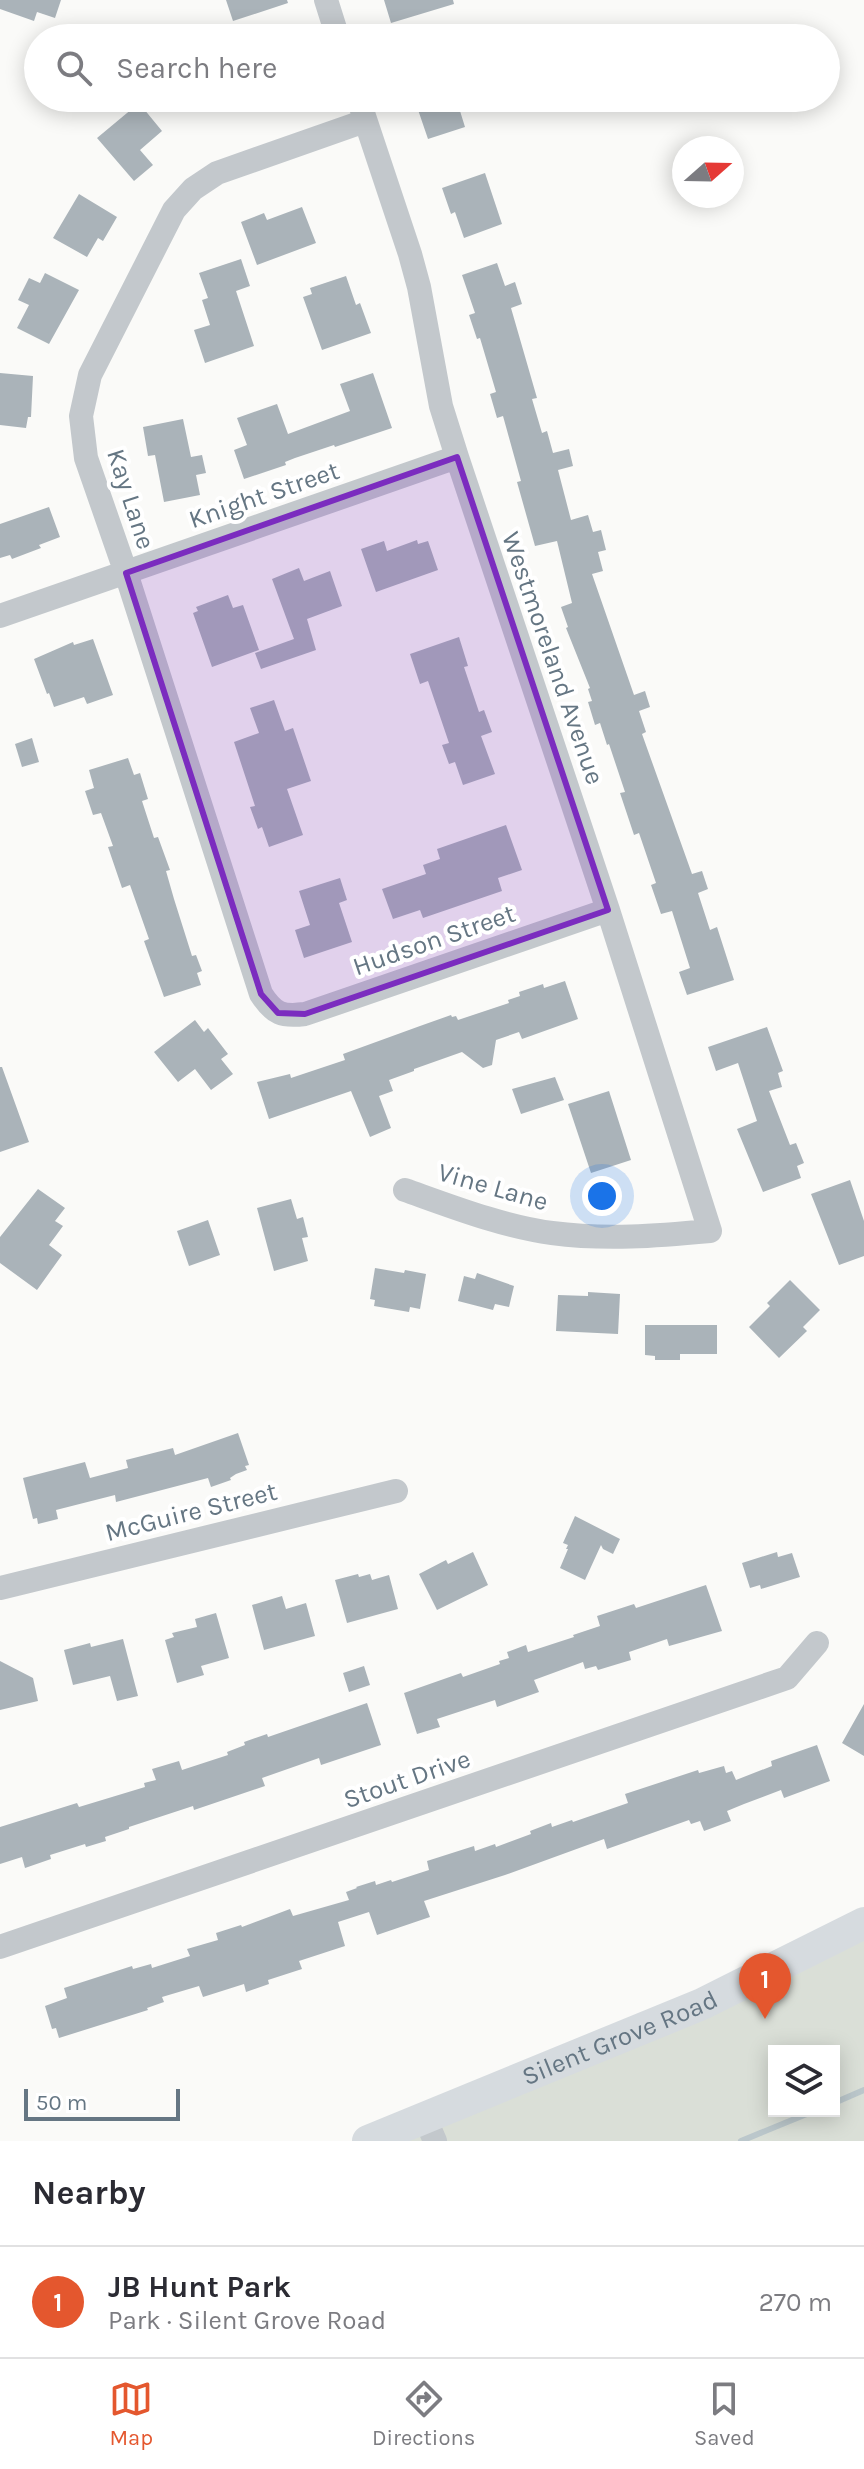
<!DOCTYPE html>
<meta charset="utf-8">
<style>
body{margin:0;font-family:Karla,sans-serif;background:#f2f2f3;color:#2b2b33}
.controls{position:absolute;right:24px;bottom:24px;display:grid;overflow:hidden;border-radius:0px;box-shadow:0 4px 20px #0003}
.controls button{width:72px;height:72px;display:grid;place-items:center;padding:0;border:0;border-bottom:2px solid #e1e1e2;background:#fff;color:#2b2b33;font:40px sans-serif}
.compass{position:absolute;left:672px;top:136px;width:72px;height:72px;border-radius:50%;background:#fff;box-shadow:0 4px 20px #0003;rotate:70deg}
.scale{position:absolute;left:24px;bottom:20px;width:156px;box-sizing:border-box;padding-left:8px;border:4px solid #657683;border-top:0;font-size:22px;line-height:28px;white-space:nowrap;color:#657683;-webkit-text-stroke:6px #fff;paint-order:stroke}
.you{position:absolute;left:602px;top:1196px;width:28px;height:28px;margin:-20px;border:6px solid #fff;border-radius:50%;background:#1a73e8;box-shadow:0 0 0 12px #1a73e833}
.badge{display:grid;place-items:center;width:52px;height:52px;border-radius:50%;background:#e4572e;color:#fff;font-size:26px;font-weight:700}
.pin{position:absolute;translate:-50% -66px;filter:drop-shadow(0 2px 4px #0008)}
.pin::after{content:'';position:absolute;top:42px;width:28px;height:24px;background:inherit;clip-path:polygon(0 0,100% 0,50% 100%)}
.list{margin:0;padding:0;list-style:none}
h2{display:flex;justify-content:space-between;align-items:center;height:104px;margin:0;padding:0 32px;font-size:34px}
h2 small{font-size:26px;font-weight:400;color:#7c7c81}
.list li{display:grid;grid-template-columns:52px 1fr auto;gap:24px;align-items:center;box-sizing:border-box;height:112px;padding:0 32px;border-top:2px solid #e1e1e2}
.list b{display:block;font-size:30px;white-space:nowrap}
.list p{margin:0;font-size:26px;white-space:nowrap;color:#7c7c81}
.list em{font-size:26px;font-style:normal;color:#7c7c81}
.icon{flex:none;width:44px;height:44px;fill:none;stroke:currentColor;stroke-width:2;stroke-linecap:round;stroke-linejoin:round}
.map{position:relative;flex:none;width:864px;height:2141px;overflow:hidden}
.search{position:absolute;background:#fff;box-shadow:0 4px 20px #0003;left:24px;right:24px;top:24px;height:88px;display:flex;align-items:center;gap:20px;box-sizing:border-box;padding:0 28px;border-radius:44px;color:#7c7c81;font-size:30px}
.sheet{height:216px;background:#fff}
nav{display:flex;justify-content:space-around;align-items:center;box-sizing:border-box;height:112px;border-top:2px solid #e1e1e2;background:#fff;font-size:22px;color:#7c7c81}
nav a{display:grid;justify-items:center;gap:4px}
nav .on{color:#e4572e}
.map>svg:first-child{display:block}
.green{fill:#dadfd7;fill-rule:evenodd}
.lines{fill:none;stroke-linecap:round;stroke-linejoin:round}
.stream{stroke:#bbc7cb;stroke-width:6}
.building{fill:#aab3b9}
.street{stroke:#c3c8cc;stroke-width:24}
.secondary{stroke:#d6dbdf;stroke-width:32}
.marked{fill:#7b2cbf;fill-opacity:0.2;stroke:#7b2cbf;stroke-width:6;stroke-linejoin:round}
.labels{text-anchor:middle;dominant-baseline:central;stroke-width:8;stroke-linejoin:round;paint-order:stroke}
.street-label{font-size:26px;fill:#657683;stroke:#fff}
</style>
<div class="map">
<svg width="864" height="2141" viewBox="0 0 864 2141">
<rect width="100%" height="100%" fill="#fafaf8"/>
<!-- green -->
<path class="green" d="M 864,1923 L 864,2141 L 368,2141 ZM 774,2051 L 834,2051 L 834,2111 L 774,2111 Z"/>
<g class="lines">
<!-- stream -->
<path class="stream" d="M 834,2103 L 864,2090
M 741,2141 L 814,2111"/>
</g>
<!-- building -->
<path class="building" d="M 0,0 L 61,0 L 55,18 L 37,12 L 34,21 L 0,9 Z
M 226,0 L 287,0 L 288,3 L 233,21 Z
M 384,0 L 453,0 L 454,4 L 391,23 Z
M 414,98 L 456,98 L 465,127 L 428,139 Z
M 139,103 L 162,131 L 140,150 L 153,165 L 134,181 L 97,138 Z
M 485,173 L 502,224 L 464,238 L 455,212 L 451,214 L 442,188 Z
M 79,194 L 117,217 L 103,241 L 98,238 L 87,257 L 53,238 Z
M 302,207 L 316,243 L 257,265 L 241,222 L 264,213 L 267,220 Z
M 241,259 L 250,286 L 236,291 L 254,346 L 205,363 L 194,330 L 210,325 L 202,300 L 208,298 L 199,273 Z
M 497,263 L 505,286 L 515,282 L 522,304 L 511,308 L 537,398 L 532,399 L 542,433 L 547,431 L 553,453 L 569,449 L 573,466 L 558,470 L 571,520 L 588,515 L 593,532 L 601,530 L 606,550 L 598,552 L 603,571 L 592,574 L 634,695 L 645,691 L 650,707 L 639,711 L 646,732 L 642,734 L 692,874 L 702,871 L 708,889 L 698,893 L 710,930 L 717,927 L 734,980 L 687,995 L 679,972 L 690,968 L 672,911 L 661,914 L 651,885 L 656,883 L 639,833 L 634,835 L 620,793 L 625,792 L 609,744 L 607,745 L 600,723 L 595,725 L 588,702 L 592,701 L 588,689 L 590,688 L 566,628 L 568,627 L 561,607 L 572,603 L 557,541 L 535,546 L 517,482 L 521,481 L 503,416 L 497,418 L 490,394 L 496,392 L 480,338 L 477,339 L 469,315 L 475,313 L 462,275 Z
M 45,273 L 79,290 L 49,344 L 17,328 L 29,305 L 18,300 L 29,278 L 40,283 Z
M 346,276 L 356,305 L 360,303 L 371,333 L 322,350 L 303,297 L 312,294 L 310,288 Z
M 0,373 L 33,376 L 31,417 L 28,417 L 26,428 L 0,425 Z
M 373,373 L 392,428 L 335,447 L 334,445 L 295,458 L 285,462 L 286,465 L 244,479 L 234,450 L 247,445 L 237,418 L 277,404 L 288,434 L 350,411 L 340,384 Z
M 183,419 L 191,457 L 202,455 L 206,473 L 196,475 L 200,495 L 164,502 L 155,455 L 148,456 L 143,427 Z
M 49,507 L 60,537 L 39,545 L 41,548 L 12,559 L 10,555 L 0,558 L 0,524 Z
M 417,540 L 418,544 L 428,541 L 438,570 L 376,592 L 361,549 L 384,541 L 387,551 Z
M 299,568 L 304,581 L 330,571 L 342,606 L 307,619 L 316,650 L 261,669 L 255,653 L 294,639 L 272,579 Z
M 228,595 L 233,608 L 243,605 L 259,650 L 212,667 L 193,613 L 198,611 L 196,607 Z
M 459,637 L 468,666 L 464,667 L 479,712 L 484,710 L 492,732 L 481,736 L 495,774 L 463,785 L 455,762 L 449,764 L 442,745 L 449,743 L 428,681 L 420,684 L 410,654 Z
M 93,639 L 113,695 L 87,704 L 84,697 L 54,707 L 49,693 L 47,694 L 34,659 L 73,642 L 74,645 Z
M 274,700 L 285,731 L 293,728 L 311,781 L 287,789 L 303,835 L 269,847 L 262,827 L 258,829 L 250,807 L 255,806 L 234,742 L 259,733 L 250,708 Z
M 32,738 L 39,762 L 22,767 L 15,744 Z
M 128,758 L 134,775 L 140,773 L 148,799 L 142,801 L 154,838 L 158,837 L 170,870 L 166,871 L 174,899 L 192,956 L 196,955 L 202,971 L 197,973 L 201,985 L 164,997 L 144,941 L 149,939 L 130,885 L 122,888 L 108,847 L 113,846 L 101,813 L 93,815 L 85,791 L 94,788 L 89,770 Z
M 506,825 L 522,870 L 498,878 L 502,891 L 423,918 L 420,910 L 393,919 L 382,889 L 426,874 L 423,865 L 440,859 L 437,849 Z
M 340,878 L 347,900 L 339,903 L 352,942 L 304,958 L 295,930 L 310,925 L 299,891 Z
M 565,981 L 578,1019 L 522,1039 L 519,1032 L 496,1040 L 492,1065 L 483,1068 L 462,1052 L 414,1069 L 414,1071 L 389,1080 L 393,1091 L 379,1096 L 391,1128 L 370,1137 L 351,1091 L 269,1119 L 257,1082 L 290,1074 L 291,1078 L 345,1060 L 343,1054 L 420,1026 L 451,1015 L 452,1017 L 456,1016 L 458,1020 L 509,1003 L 508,1000 L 520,996 L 519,992 L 543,984 L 544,988 Z
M 195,1020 L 204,1032 L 208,1028 L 228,1054 L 221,1059 L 233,1074 L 211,1090 L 195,1069 L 178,1082 L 154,1052 Z
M 767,1027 L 783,1071 L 778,1073 L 782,1087 L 769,1091 L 790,1145 L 796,1143 L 804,1163 L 797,1166 L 801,1178 L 763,1192 L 737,1129 L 757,1121 L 738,1063 L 716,1071 L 708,1047 Z
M 0,1067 L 2,1067 L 29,1142 L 0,1152 Z
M 555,1077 L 564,1100 L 521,1114 L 512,1089 Z
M 609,1091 L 631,1160 L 591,1173 L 568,1104 Z
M 850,1180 L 864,1221 L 864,1256 L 839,1265 L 811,1194 Z
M 38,1189 L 65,1208 L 55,1221 L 63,1226 L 49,1245 L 62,1255 L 37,1290 L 0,1263 L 0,1237 Z
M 291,1199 L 297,1219 L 303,1217 L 308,1237 L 302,1238 L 308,1261 L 274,1271 L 257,1208 Z
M 208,1220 L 220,1255 L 189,1266 L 177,1231 Z
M 375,1268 L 404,1273 L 405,1270 L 426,1274 L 420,1309 L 410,1307 L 409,1312 L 374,1306 L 375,1300 L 370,1299 Z
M 477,1273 L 514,1286 L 509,1307 L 495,1304 L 493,1310 L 458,1301 L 464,1276 L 475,1279 Z
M 790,1280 L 820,1310 L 803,1327 L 807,1331 L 779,1358 L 749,1327 L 770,1306 L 767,1303 Z
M 588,1292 L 620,1294 L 618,1334 L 556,1331 L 558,1295 L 588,1296 Z
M 645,1325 L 717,1325 L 717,1354 L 680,1354 L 680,1360 L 655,1360 L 655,1356 L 645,1355 Z
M 238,1433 L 249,1465 L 245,1466 L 247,1470 L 236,1474 L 230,1478 L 231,1480 L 211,1487 L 208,1478 L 116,1502 L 115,1495 L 56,1510 L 58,1519 L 38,1524 L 37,1518 L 33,1519 L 23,1478 L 85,1462 L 90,1478 L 128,1468 L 126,1460 L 173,1448 L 175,1455 Z
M 575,1516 L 620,1539 L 613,1554 L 603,1549 L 601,1545 L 585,1580 L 560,1568 L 568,1549 L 566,1549 L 568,1545 L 563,1543 Z
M 473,1552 L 488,1585 L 437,1610 L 419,1574 L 446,1560 L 448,1564 Z
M 777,1552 L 778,1557 L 792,1553 L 800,1577 L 761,1589 L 760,1585 L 750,1588 L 742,1563 Z
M 358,1574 L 359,1577 L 370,1574 L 372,1580 L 389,1575 L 398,1609 L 347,1623 L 335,1580 Z
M 706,1585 L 722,1631 L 669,1646 L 667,1639 L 629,1652 L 631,1660 L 598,1670 L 596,1666 L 585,1669 L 583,1662 L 534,1680 L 539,1692 L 497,1707 L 495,1700 L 437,1719 L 440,1727 L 417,1734 L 404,1693 L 461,1673 L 463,1677 L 500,1664 L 499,1661 L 509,1658 L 507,1652 L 526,1645 L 528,1652 L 574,1637 L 573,1635 L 600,1626 L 597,1616 L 634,1604 L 636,1608 Z
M 282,1596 L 286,1609 L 306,1603 L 315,1636 L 264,1650 L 252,1605 Z
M 216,1613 L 229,1658 L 201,1666 L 204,1675 L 177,1683 L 165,1640 L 174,1637 L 172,1633 L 197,1627 L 195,1619 Z
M 123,1639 L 138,1696 L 117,1701 L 110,1676 L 73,1685 L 64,1650 L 90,1643 L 91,1647 Z
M 0,1661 L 33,1678 L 38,1701 L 0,1710 Z
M 364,1666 L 370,1685 L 349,1692 L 343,1673 Z
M 367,1703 L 381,1745 L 321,1765 L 319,1758 L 262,1778 L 265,1786 L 194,1810 L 193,1806 L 129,1827 L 129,1829 L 105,1837 L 106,1841 L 86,1847 L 85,1844 L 50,1855 L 51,1859 L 25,1868 L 22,1857 L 0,1864 L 0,1827 L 77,1803 L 79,1807 L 145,1787 L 144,1783 L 156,1780 L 152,1769 L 179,1761 L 182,1770 L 228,1755 L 227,1752 L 245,1745 L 244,1742 L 267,1734 L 268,1737 Z
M 864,1704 L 864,1756 L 842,1743 Z
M 817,1745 L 830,1781 L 784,1798 L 781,1790 L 744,1804 L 727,1811 L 731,1821 L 704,1831 L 700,1821 L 691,1824 L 689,1820 L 607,1849 L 604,1839 L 505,1875 L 424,1901 L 430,1917 L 377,1935 L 369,1912 L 338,1922 L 345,1946 L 299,1961 L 302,1969 L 268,1980 L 269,1984 L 246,1992 L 244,1984 L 203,1997 L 199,1986 L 162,1997 L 164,2002 L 147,2008 L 148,2010 L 59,2038 L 56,2028 L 52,2029 L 45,2006 L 67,1998 L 64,1988 L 132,1966 L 133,1969 L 151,1964 L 152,1968 L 190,1956 L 187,1949 L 218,1940 L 216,1933 L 241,1925 L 242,1927 L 290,1909 L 293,1916 L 349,1900 L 346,1892 L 357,1888 L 356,1887 L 375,1881 L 376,1885 L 391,1880 L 392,1882 L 429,1870 L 427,1861 L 474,1846 L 475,1851 L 495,1844 L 496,1847 L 531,1834 L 530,1831 L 551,1823 L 552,1827 L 572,1820 L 573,1822 L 628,1803 L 625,1794 L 698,1770 L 699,1773 L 724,1766 L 726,1773 L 732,1771 L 736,1780 L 772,1766 L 771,1761 Z"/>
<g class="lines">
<!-- street -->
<path class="street" d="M 326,0 L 338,38
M 358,98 L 410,254 L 419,287 L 441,406 L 457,457 L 608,910 L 710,1231 C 657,1236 605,1240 552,1233 C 504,1227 450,1206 405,1190
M 365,121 L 217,173 L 193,189 L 174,210 L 90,375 L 81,416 L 86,458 L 126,573 L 261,994 C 274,1014 282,1017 305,1014 L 608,910
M 0,616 L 457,457
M 0,1588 L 396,1491
M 0,1947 L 787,1678 L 817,1643
M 425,2118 L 435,2141"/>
<!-- secondary -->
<path class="secondary" id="s1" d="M 368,2141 L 702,2004 L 864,1923"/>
</g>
<!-- marked area -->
<path class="marked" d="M 457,457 L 608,910 L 305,1014 L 278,1013 L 261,994 L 126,573 Z"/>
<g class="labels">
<!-- street labels -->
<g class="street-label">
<text transform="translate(264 495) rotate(-19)">Knight Street</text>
<text transform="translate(131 499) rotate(72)">Kay Lane</text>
<text transform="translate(553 658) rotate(71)">Westmoreland Avenue</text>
<text transform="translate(434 940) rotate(-19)">Hudson Street</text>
<text transform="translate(493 1187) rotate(16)">Vine Lane</text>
<text transform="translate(191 1512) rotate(-14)">McGuire Street</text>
<text transform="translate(407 1779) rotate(-19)">Stout Drive</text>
<text stroke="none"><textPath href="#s1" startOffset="272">Silent Grove Road</textPath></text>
</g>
</g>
</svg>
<div class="controls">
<button><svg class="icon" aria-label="layers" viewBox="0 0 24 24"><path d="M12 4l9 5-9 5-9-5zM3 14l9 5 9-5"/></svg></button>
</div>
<svg class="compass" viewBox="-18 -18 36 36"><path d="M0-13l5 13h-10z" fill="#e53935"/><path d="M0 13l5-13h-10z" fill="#7c7c81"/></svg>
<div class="scale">50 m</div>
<div class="you"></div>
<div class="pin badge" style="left:765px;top:2019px">1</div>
<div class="search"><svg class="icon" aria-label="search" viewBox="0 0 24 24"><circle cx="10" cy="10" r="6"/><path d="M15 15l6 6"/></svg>Search here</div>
</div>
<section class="sheet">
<h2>Nearby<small></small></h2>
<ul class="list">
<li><span class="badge">1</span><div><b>JB Hunt Park</b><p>Park · Silent Grove Road</p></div><em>270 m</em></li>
</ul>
</section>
<nav>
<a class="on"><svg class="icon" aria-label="map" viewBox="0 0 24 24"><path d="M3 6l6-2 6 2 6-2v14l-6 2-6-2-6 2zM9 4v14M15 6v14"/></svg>Map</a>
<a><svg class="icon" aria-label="directions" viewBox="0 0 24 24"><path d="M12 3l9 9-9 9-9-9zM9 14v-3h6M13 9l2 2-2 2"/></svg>Directions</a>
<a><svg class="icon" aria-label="saved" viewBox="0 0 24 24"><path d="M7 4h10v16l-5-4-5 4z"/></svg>Saved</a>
</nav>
